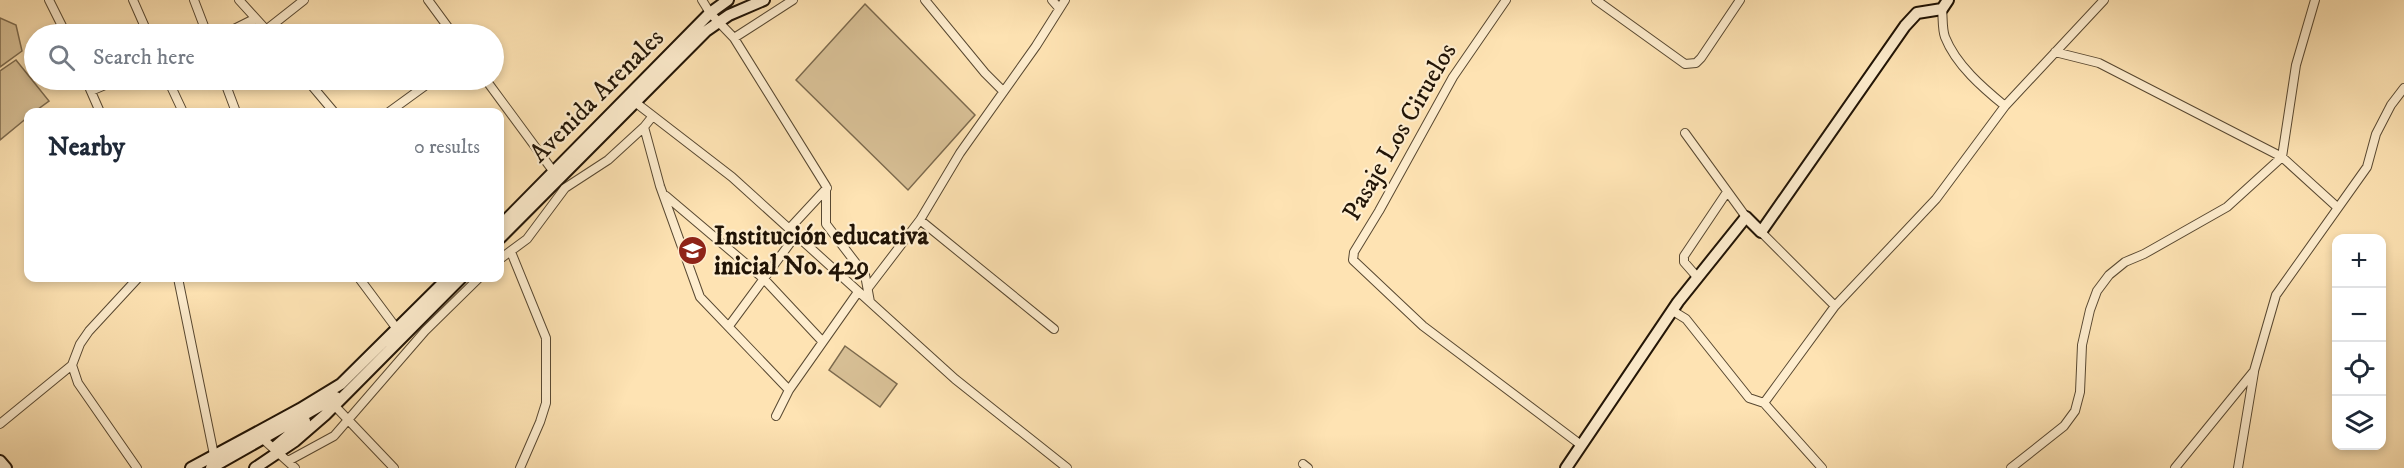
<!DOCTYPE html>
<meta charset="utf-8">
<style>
body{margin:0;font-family:"IM FELL DW Pica",serif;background:#f6f6f7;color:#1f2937}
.controls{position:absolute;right:18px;bottom:18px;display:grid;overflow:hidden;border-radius:12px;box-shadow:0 3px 9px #0003}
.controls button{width:54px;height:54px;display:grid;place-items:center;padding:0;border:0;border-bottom:2px solid #e0e1e3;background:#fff;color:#1f2937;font:30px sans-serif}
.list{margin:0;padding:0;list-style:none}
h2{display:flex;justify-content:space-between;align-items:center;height:78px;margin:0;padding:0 24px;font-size:26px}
h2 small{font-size:20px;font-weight:400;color:#747a83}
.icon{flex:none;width:33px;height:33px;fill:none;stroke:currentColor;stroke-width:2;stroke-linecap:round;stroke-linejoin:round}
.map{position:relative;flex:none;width:2404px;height:468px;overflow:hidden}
.search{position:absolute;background:#fff;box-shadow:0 3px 9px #0003;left:24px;top:24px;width:480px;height:66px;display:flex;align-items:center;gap:15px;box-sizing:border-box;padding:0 21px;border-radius:33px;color:#747a83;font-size:22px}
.panel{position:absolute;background:#fff;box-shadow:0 3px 9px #0003;left:24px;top:108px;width:480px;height:174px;border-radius:12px}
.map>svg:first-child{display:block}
.green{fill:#d8c096;stroke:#7c6a4e;stroke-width:1.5}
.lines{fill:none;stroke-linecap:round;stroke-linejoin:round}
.street-casing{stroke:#584831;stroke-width:10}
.secondary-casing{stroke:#211406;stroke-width:14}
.street{stroke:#feedce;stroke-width:8}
.secondary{stroke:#feedce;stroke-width:10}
.labels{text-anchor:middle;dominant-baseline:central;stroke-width:4.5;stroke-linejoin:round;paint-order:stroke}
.street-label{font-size:26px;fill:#211406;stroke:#feedce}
.poi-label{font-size:26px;font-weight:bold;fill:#211406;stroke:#feedce;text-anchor:start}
</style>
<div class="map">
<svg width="2404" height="468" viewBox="0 0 2404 468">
<rect width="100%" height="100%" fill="#fee3b3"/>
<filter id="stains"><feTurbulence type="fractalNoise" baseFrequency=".00333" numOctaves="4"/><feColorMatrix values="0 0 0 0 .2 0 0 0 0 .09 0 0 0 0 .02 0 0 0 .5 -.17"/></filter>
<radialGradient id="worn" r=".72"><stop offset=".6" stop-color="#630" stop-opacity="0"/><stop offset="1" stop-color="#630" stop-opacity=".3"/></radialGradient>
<!-- green -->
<path class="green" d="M 865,4 L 975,115 L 908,190 L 796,80 Z
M 0,18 L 16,25 L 22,51 L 0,67 Z
M 16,60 L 49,101 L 34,112 L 28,112 L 28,117 L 0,140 L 0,71 Z
M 845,346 L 897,384 L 880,407 L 829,370 Z"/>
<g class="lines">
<defs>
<path id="street" d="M 49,0 L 66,34
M 133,0 L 148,34
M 194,0 L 207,34
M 239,0 L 270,34
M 428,0 L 453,34
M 702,0 L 710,13 L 734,38 L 826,186 L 826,224 L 865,275 L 870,302 L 955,379 L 1067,468
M 925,0 L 985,73 L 1003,91
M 1052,0 L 1059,8
M 1506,0 L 1453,77 L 1379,211 L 1354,252 L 1353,260 L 1423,326 L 1581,445
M 1596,0 L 1685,64 L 1696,63 L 1701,58 L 1740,0
M 1942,9 C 1943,17 1942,29 1945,37 C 1956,65 1983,88 2005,106
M 266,30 L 304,0
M 224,34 L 254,19
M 734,38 L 793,0
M 2055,52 L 2099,63 L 2282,157 L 2337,207
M 86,80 L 100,112
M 168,80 L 183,112
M 224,80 L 236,112
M 307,80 L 334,112
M 486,80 L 556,175
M 91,91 L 117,80
M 631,99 L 732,177 L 870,302
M 389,112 L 433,80
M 652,117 L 644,127 L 660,186 L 700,297 L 789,390
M 1685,133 L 1746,217
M 666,196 L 764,279 L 822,341
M 920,220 L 1054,329
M 789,229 L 827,188
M 1761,232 L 1835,306
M 511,252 L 546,338 L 546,403 L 540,422 L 520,468
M 500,259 L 527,239 L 565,188 L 608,160 L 644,127
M 178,278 L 214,455
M 359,278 L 397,329
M 1698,278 L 1684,262 L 1684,256 L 1727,192
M 868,288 L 920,220 L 960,153 L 1036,46 L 1065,0
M 1673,311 L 1686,319 L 1749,398 L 1764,403 L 1822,468
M 729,326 L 796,235
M 72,365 L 78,383 L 137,468
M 1764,403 L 1835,306 L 1936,199 L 2005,106 L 2104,0
M 333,404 L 394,468
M 776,416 L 789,390 L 858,292
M 0,424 L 72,365 L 80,344 L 89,331 L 138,278
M 263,439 L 295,468
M 288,461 L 334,436 L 425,331 L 479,278
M 1303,464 L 1308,468
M 2011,468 L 2064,426 L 2075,411 L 2080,392 L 2082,345 L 2090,310 L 2097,291 L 2109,275 L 2125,262 L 2144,254 L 2227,207 L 2282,157 L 2296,65 L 2315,0
M 2175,468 L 2254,371 L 2276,295 L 2367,167 L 2376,134 L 2391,105 L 2404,88
M 2238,468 L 2254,372"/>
<path id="secondary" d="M 500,226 L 710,13 L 728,0
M 500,238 L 706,31 L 729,15 L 764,0
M 276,446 L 305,421
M 0,461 L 6,468
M 191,468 L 300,409 L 341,384 L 448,278
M 211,468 L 336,397
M 255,468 L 295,441 L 325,415 L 461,278
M 1566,468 L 1678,302 L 1746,217 L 1761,232 L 1905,26 L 1917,13 L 1942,9 L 1948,0"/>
</defs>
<!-- street casing -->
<use href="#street" class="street-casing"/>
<!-- secondary casing -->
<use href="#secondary" class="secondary-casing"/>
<!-- street -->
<use href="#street" class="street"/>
<!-- secondary -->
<use href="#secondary" class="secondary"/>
</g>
<!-- icons -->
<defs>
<symbol id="school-disc" viewBox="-11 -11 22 22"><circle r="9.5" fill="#8f2418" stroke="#feedce"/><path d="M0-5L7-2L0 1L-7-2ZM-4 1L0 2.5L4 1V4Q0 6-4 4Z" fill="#fff"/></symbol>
</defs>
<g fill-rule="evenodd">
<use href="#school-disc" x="676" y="234" width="33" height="33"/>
</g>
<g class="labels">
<!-- street labels -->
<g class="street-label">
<text transform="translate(597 96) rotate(-45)">Avenida Arenales</text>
<text transform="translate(1400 132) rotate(-60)">Pasaje Los Ciruelos</text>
</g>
<!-- poi labels -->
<g class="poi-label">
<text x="714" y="236">Institución educativa<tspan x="714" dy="30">inicial No. 429</tspan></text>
</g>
</g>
<rect width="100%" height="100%" filter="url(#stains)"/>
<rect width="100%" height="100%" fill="url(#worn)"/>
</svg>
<div class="controls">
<button>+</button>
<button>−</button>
<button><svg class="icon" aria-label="locate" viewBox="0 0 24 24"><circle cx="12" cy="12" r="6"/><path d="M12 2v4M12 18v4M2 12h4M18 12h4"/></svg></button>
<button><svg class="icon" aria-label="layers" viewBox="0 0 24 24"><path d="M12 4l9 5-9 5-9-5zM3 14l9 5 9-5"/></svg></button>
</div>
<div class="search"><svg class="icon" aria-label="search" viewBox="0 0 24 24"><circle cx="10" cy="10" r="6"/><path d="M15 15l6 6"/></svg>Search here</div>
<section class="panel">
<h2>Nearby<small>0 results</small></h2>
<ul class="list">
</ul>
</section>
</div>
